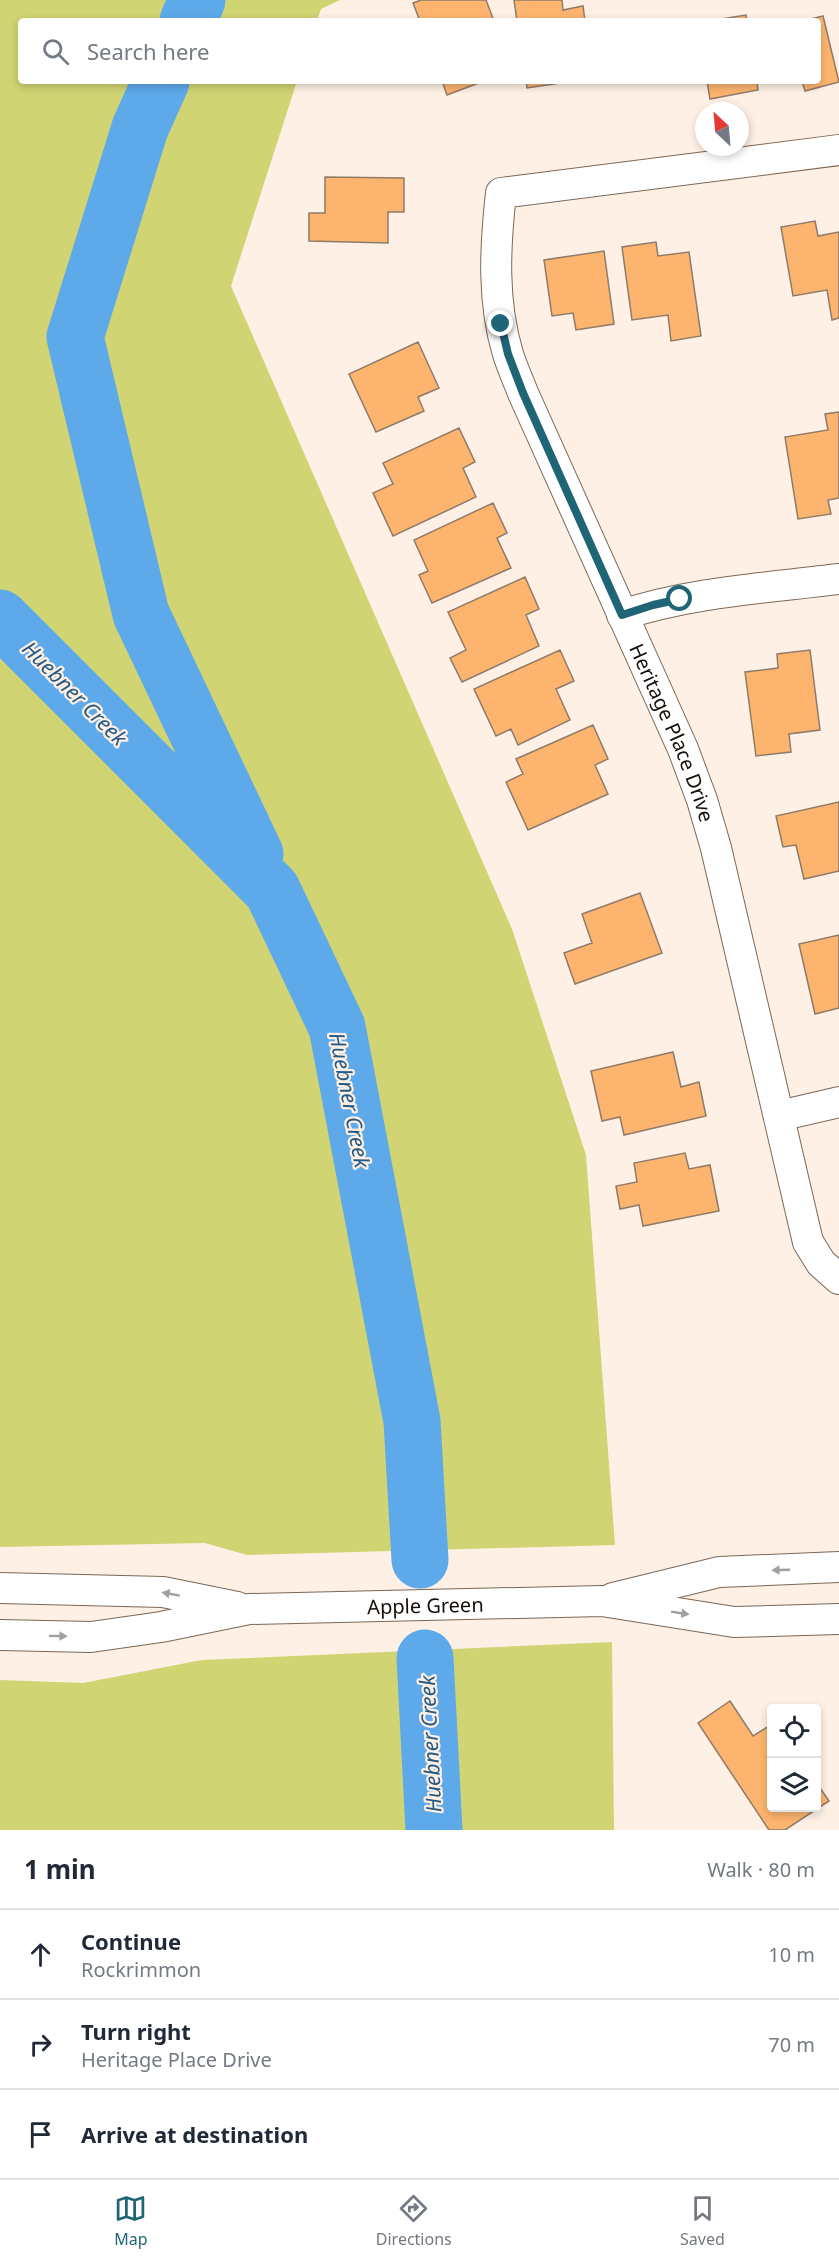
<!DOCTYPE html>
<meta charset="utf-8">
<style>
body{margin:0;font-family:"Noto Sans",sans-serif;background:#f6f6f7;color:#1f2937}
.controls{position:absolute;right:18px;bottom:18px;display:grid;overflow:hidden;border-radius:6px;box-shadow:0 3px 9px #0003}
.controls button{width:54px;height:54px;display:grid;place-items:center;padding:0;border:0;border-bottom:2px solid #e0e1e3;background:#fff;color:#1f2937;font:30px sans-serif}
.compass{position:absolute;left:695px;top:102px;width:54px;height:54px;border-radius:50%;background:#fff;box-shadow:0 3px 9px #0003;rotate:334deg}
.stop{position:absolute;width:18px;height:18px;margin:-14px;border:4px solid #206576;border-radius:50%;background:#fff}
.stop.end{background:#206576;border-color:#fff;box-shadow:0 2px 6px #0008}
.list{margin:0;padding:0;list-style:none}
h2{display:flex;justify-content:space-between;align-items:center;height:78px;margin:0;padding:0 24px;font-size:26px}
h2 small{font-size:20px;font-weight:400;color:#747a83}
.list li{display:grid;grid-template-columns:39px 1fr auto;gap:18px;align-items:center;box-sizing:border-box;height:90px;padding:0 24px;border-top:2px solid #e0e1e3}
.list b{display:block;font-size:22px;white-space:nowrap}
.list p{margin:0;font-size:20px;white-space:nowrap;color:#747a83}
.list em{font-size:20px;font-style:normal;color:#747a83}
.icon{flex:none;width:33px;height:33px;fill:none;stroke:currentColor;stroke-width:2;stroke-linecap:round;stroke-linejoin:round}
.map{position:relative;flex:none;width:839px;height:1830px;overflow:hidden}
.search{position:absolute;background:#fff;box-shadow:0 3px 9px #0003;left:18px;right:18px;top:18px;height:66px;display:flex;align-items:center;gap:15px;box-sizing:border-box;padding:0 21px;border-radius:6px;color:#747a83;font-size:22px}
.sheet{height:348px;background:#fff}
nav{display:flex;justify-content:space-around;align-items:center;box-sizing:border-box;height:84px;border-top:2px solid #e0e1e3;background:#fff;font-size:16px;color:#747a83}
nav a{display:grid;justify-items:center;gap:3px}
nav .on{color:#206576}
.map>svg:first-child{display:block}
.green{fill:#d1d472}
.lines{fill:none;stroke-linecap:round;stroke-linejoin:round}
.river{stroke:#5ea9ea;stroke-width:57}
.building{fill:#fdb46e;stroke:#8f7b69;stroke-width:1.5}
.street-casing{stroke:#7b6756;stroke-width:32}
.street{stroke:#fff;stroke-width:30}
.oneway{fill:#a29f9c}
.route{stroke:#206576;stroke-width:8}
.labels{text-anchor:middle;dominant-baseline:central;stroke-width:4.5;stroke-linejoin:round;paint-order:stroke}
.street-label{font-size:20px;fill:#160e08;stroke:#fef0e4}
.water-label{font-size:21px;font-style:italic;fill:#255985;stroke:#fef0e4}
</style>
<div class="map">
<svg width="839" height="1830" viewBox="0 0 839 1830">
<rect width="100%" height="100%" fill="#fef0e4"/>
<!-- green -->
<path class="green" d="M 0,0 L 340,0 L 321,9 L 317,21 L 21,21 L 21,81 L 297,81 L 231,286 L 512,929 L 586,1155 L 615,1545 L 247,1555 L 205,1543 L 0,1547 Z
M 612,1642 L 614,1830 L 0,1830 L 0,1680 L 83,1683 L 202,1660 Z"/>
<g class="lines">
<!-- river -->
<path class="river" d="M 188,21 L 197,0
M 161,81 L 140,128 L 75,337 L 141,614 L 255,854
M 0,618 L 272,890 L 337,1027 L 412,1421 L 420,1560
M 425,1658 L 434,1830"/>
</g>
<!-- building -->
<path class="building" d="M 421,0 L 486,0 L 494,21 L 420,21 L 413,3 Z
M 514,0 L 562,0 L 563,10 L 583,6 L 585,21 L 517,21 Z
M 746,15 L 747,21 L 708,21 Z
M 823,16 L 839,82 L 805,91 L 802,81 L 818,81 L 818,21 L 803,21 Z
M 442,81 L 484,81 L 447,95 Z
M 526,81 L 560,81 L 561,83 L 527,88 Z
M 707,81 L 757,81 L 758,90 L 710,99 Z
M 325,177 L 404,178 L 404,212 L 388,212 L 388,243 L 309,241 L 309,213 L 325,213 Z
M 815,221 L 818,236 L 839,232 L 839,318 L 832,320 L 827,290 L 793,296 L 781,227 Z
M 656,242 L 658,256 L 689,252 L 701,336 L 671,341 L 668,315 L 632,320 L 622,247 Z
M 604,251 L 614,324 L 576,330 L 573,313 L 552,316 L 544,260 Z
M 418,342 L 439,388 L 418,397 L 424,411 L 376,432 L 349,374 Z
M 839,412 L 839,498 L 828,500 L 831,514 L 798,519 L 785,437 L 828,430 L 825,414 Z
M 459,428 L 475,462 L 463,468 L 476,497 L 393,536 L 373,493 L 393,484 L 383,463 Z
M 493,503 L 507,533 L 497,538 L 511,568 L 432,603 L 419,575 L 428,571 L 414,540 Z
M 525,577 L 539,609 L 526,615 L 539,646 L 462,682 L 450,658 L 466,650 L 448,612 Z
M 560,650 L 574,681 L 556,689 L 570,720 L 518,745 L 511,729 L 496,736 L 474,689 Z
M 810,650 L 820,730 L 789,734 L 791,752 L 756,756 L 745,672 L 778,668 L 777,654 Z
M 593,725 L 608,759 L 595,765 L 608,794 L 528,830 L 506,782 L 523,774 L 516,759 Z
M 839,802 L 839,871 L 804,879 L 796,845 L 783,847 L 776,816 Z
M 640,893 L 662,953 L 575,984 L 564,953 L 592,943 L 582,914 Z
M 839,935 L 839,1008 L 815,1014 L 799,944 Z
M 673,1052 L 681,1087 L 699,1082 L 706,1116 L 624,1135 L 620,1117 L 602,1121 L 591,1071 Z
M 685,1153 L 689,1169 L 710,1165 L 719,1211 L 643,1226 L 639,1205 L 620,1209 L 616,1186 L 637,1182 L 634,1163 Z
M 730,1701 L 753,1736 L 772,1724 L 772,1808 L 816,1808 L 816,1782 L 829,1801 L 785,1830 L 769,1830 L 698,1723 Z"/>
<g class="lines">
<defs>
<g id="street">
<path id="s1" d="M 839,150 L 501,193 C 495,247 492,301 508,354 C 512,367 518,380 523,393 L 683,749 L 702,800 L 716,848 L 808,1242 L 821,1263 L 839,1279"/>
<path d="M 622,615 C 691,592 767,588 839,579"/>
<path d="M 779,1116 L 839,1102"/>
<path d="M 0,1588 L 163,1592 L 237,1607"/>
<path d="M 613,1598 L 719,1572 L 839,1567"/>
<path id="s2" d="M 0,1635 L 91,1637 L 161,1627 L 249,1609 L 602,1601 L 734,1622 L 839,1619"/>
</g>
</defs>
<!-- street casing -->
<use href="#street" class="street-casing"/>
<!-- street -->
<use href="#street" class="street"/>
</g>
<!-- one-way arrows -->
<defs><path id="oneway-solid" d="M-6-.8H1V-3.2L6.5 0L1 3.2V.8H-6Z" transform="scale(1.5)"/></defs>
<g class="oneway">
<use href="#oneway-solid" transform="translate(781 1570) rotate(178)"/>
<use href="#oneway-solid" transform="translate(171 1594) rotate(-170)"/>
<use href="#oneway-solid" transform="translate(680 1613) rotate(9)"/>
<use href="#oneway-solid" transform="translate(58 1636) rotate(1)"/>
</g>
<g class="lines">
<!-- route -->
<path class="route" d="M 501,324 L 508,354 L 523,393 L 622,615 L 653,605 L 680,599"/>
</g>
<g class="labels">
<!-- street labels -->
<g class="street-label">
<text stroke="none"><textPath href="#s1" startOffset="916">Heritage Place Drive</textPath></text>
<text stroke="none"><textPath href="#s2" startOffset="428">Apple Green</textPath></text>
</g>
<!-- water labels -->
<g class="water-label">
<text transform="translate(75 693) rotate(45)">Huebner Creek</text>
<text transform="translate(350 1100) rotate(79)">Huebner Creek</text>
<text transform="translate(430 1744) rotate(-93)">Huebner Creek</text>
</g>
</g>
</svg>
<div class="controls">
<button><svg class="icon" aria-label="locate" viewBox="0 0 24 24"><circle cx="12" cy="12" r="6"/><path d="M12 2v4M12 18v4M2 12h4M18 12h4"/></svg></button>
<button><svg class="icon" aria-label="layers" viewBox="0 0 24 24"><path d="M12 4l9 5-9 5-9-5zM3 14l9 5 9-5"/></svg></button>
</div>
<svg class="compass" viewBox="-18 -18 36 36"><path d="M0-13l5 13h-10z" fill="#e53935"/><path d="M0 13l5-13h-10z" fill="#747a83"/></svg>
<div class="stop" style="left:680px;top:599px"></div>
<div class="stop end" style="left:501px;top:324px"></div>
<div class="search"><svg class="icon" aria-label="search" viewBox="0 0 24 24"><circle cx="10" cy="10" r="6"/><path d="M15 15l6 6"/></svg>Search here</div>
</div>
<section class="sheet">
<h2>1 min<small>Walk · 80 m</small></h2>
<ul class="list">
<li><svg class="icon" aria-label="ahead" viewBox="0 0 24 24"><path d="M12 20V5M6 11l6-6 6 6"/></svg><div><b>Continue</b><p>Rockrimmon</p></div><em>10 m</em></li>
<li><svg class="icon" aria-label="right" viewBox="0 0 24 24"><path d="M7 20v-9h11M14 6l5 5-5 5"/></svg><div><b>Turn right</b><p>Heritage Place Drive</p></div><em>70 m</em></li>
<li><svg class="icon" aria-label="arrive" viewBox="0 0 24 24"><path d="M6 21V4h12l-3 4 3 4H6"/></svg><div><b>Arrive at destination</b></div></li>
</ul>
</section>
<nav>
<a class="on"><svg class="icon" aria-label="map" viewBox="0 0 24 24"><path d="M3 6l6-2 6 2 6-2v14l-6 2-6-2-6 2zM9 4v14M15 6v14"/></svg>Map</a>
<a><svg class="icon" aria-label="directions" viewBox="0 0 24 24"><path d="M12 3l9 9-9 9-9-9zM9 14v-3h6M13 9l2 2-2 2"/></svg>Directions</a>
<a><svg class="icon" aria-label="saved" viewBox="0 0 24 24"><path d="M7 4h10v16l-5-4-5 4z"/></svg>Saved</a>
</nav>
